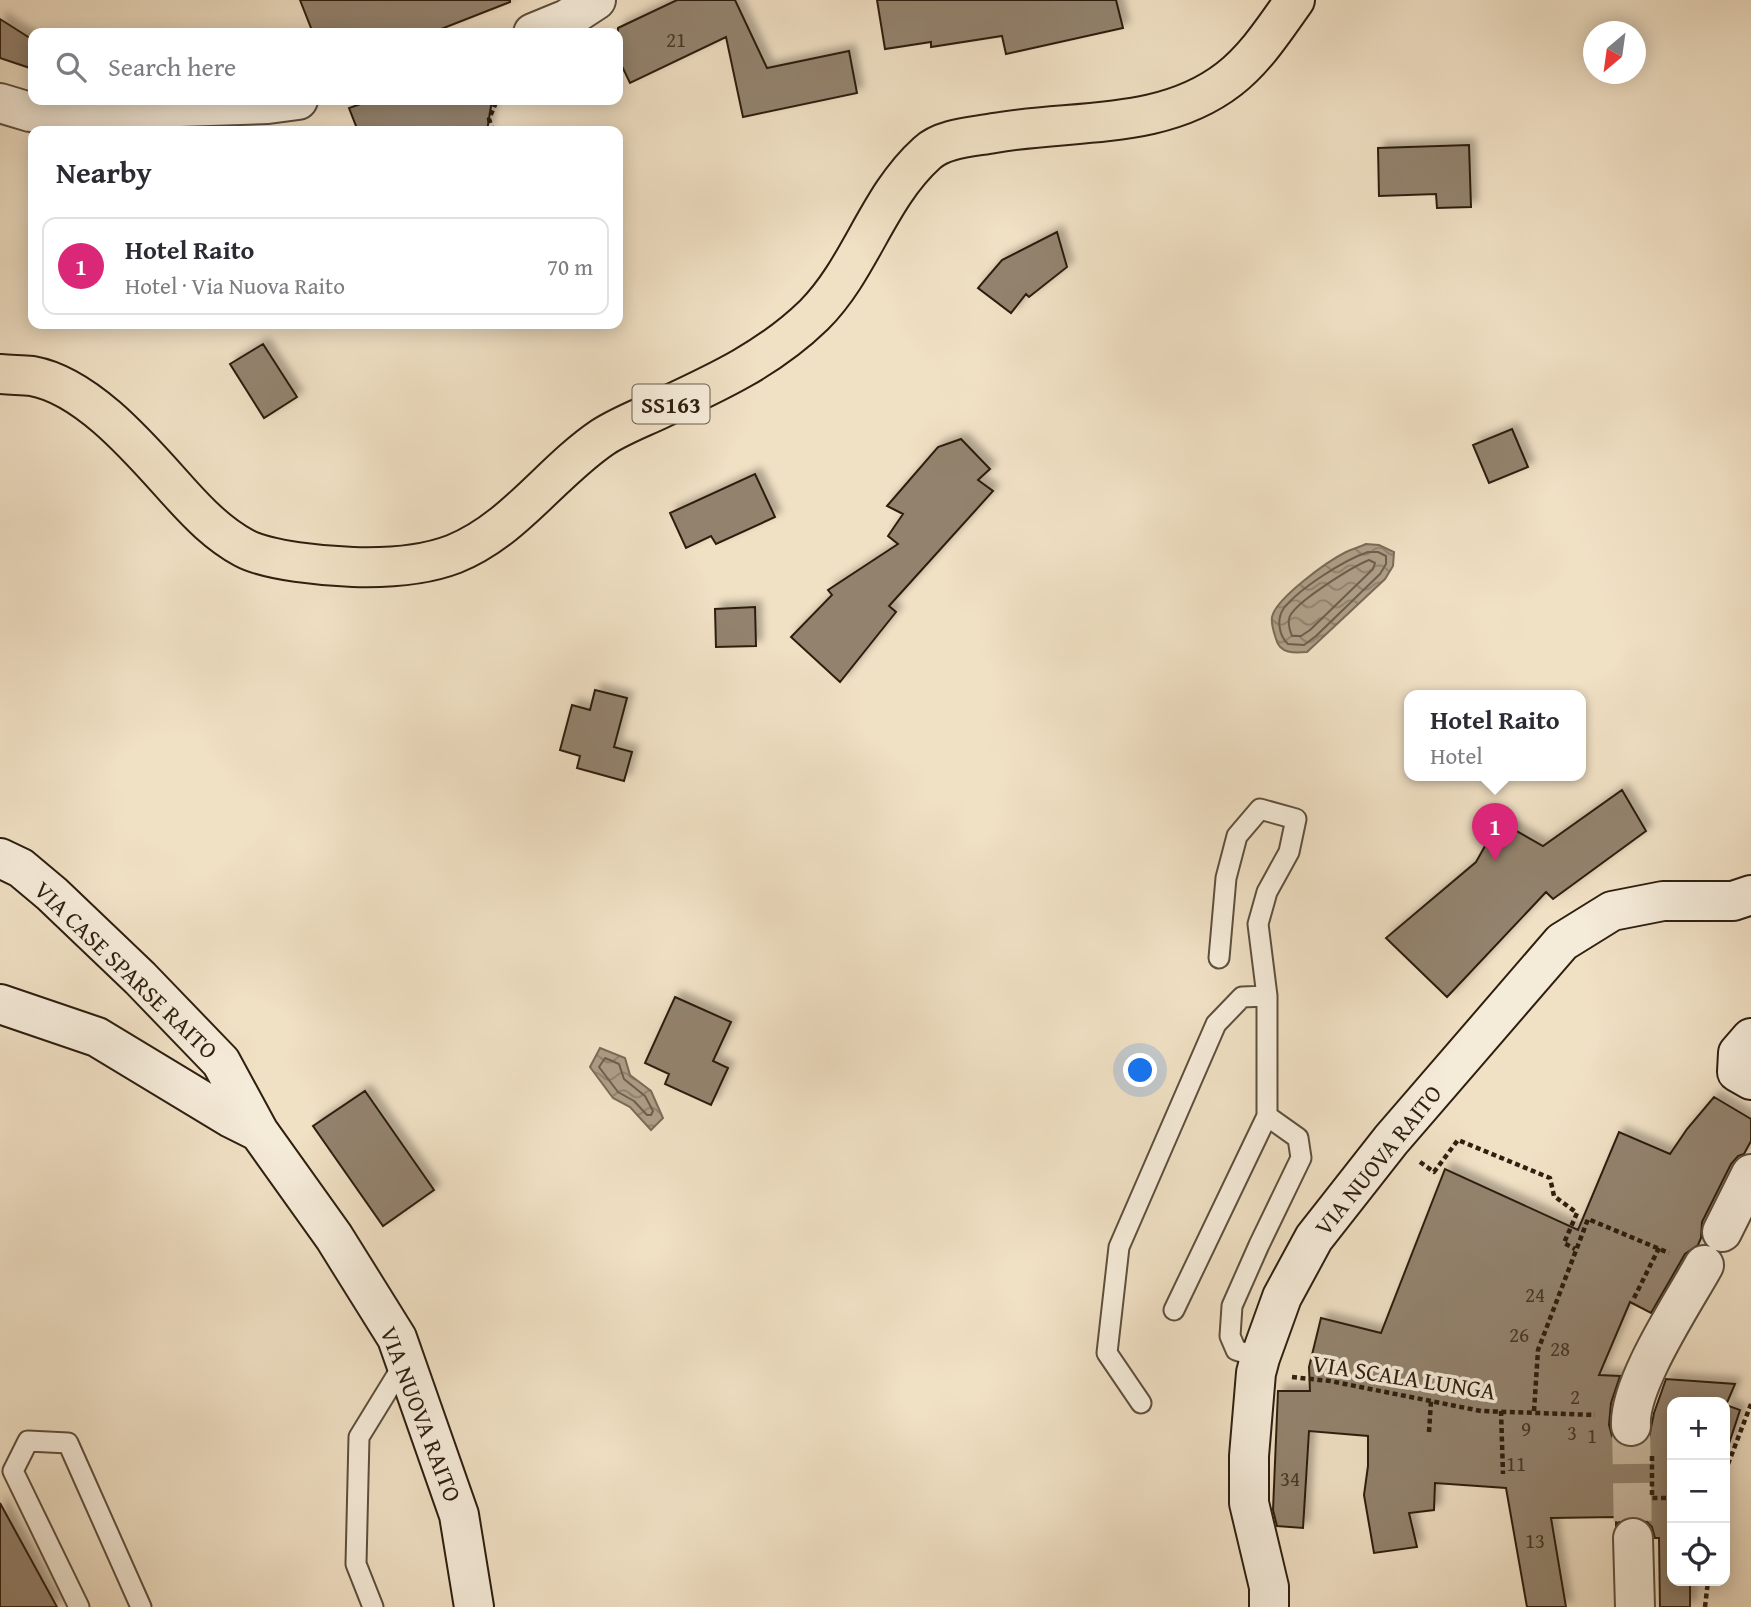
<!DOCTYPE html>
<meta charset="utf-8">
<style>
body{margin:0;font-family:"Gentium Book Plus",serif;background:#f7f7f7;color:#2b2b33}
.controls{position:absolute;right:21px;bottom:21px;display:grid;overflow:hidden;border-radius:14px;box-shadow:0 4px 18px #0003}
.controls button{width:63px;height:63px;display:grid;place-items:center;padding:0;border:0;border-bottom:2px solid #e1e1e2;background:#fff;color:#2b2b33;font:35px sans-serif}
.compass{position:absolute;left:1583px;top:21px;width:63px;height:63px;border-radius:50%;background:#fff;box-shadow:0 4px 18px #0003;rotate:209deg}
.you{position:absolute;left:1141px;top:1071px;width:24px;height:24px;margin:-18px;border:5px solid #fff;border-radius:50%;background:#1a73e8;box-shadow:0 0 0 10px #1a73e833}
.badge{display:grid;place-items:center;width:46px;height:46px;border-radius:50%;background:#db2777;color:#fff;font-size:23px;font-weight:700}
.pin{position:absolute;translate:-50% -58px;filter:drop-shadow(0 2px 4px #0008)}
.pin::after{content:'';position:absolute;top:37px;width:24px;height:21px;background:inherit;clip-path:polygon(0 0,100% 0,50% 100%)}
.popup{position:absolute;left:1404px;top:690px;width:182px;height:91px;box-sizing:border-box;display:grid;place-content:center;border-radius:14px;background:#fff;filter:drop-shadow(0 2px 5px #0005);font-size:23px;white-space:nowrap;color:#7c7c81}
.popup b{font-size:26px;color:#2b2b33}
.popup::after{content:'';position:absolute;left:50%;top:100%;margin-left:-14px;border:14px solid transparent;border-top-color:#fff}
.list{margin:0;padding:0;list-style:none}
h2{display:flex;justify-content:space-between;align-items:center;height:91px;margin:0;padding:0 28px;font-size:30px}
h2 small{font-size:23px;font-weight:400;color:#7c7c81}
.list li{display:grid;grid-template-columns:46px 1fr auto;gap:21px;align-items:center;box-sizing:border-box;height:98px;margin:0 14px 14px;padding:0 14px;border:2px solid #e1e1e2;border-radius:14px}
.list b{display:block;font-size:26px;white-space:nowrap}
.list p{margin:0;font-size:23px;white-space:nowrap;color:#7c7c81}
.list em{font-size:23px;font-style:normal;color:#7c7c81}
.icon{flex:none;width:38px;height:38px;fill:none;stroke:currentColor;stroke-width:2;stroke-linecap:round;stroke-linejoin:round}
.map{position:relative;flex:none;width:1751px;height:1607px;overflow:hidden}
.search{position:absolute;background:#fff;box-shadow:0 4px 18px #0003;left:28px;top:28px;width:595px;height:77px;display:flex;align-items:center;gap:18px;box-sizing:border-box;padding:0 24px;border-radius:14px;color:#7c7c81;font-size:26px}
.panel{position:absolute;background:#fff;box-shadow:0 4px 18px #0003;left:28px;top:126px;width:595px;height:203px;border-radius:14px}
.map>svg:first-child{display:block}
.water{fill:url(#water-waves);stroke:#7b6b57;stroke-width:2}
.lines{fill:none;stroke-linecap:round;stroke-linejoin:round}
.shore{stroke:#6e5e4c;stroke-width:2}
.building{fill:#93836e;stroke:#2e1f10;stroke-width:2;filter:url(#shadow)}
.street-tunnel{stroke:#c9b9a0;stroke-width:38;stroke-dasharray:38 19;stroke-linecap:butt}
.lane-casing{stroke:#5e4f3d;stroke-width:23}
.street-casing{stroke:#5e4f3d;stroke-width:42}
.secondary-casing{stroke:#2e1f10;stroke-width:42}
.primary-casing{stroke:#2e1f10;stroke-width:42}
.path{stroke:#2e1f10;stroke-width:4.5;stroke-dasharray:5 3.5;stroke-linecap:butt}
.lane{stroke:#f5ebd9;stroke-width:19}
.street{stroke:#f5ebd9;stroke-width:38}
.secondary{stroke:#f5ebd9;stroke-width:38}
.primary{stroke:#f0e0c4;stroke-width:38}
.labels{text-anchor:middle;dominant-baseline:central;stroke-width:7;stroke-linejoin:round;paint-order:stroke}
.number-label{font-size:21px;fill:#473828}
.shield{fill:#f5ebd9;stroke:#6a5c4c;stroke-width:2}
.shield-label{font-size:23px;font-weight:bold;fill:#2e1f10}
.street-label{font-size:24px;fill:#2e1f10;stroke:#f5ebd9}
</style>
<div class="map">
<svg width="1751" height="1607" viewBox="0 0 1751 1607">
<defs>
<pattern id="water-waves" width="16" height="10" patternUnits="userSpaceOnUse" patternTransform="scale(1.75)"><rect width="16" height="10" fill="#ae9e87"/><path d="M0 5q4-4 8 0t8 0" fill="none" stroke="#8e806d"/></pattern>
<filter id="shadow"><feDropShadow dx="6" dy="-6" stdDeviation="3.5" flood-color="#0004"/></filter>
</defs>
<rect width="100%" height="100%" fill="#f0e0c4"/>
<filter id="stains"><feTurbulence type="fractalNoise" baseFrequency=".00286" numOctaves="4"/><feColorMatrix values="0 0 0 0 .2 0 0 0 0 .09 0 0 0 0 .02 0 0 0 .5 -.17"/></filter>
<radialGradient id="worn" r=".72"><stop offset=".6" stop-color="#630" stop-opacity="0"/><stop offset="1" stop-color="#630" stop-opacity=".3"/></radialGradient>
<!-- water -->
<path class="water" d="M 1366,544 L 1379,545 L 1394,552 L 1393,566 L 1385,579 L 1307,652 C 1294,653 1280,654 1276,639 C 1274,633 1271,623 1272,617 C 1276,598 1328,561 1346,552 C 1352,549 1360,547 1366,544 Z
M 600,1048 L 625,1058 L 630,1075 L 651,1091 L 663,1118 L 651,1130 L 630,1107 L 613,1098 L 590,1067 Z"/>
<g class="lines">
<!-- shore -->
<path class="shore" d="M 1368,552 L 1378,552 L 1386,556 L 1386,564 L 1380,574 L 1316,636 L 1304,645 L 1288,644 C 1279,636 1276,619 1284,608 C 1300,588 1344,560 1368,552 Z
M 1369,560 L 1375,563 L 1373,569 L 1310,630 L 1301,636 L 1292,636 C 1290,631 1288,625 1289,619 C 1291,604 1354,566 1369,560 Z
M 605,1058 L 619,1064 L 624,1079 L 645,1096 L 653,1111 L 651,1115 L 647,1115 L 634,1101 L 618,1092 L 599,1067 Z"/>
</g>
<!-- building -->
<path class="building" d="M 300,0 L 510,0 L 510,2 L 431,33 L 313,33 Z
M 677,0 L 735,0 L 767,68 L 849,51 L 857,93 L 743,117 L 726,37 L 630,83 L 618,58 L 618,28 Z
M 877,0 L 1116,0 L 1123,28 L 1006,54 L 1002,36 L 931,47 L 931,42 L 885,49 Z
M 0,19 L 33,40 L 33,69 L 0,58 Z
M 372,100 L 492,100 L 487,131 L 358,131 L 349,108 Z
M 1469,145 L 1471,207 L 1437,208 L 1436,194 L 1379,196 L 1378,148 Z
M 1057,232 L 1067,267 L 1029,297 L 1026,294 L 1011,313 L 978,288 L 1002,260 Z
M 263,344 L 297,397 L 264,418 L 230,364 Z
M 1512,429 L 1528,467 L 1489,483 L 1473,445 Z
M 961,439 L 990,469 L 978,480 L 993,491 L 889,606 L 896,612 L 840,682 L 791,637 L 832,595 L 828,590 L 898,544 L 888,536 L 903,514 L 887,506 L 938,447 Z
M 755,474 L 775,517 L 716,544 L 711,536 L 686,548 L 670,513 Z
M 755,607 L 756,646 L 716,647 L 715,609 Z
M 595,690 L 627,698 L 614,747 L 632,752 L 624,781 L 577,768 L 580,756 L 560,750 L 572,705 L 590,710 Z
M 1622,790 L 1646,831 L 1553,899 L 1546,892 L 1447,997 L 1386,938 L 1476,862 L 1499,821 L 1543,846 Z
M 675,997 L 731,1022 L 713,1061 L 728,1068 L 711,1105 L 665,1084 L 669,1074 L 645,1063 Z
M 365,1091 L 434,1190 L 383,1226 L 313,1126 Z
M 1714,1097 L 1751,1119 L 1751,1141 L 1744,1154 L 1738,1156 L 1731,1164 L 1702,1222 L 1701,1238 L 1698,1245 L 1685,1254 L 1651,1313 L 1630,1302 L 1599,1375 L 1620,1376 L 1611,1403 L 1609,1425 L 1612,1436 L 1618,1444 L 1630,1448 L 1641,1445 L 1649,1438 L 1654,1413 L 1666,1379 L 1735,1384 L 1726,1405 L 1740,1410 L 1725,1456 L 1725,1402 L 1672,1402 L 1672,1581 L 1690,1581 L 1690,1607 L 1660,1607 L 1659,1538 L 1655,1538 L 1652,1527 L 1644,1519 L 1633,1516 L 1622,1519 L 1616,1525 L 1616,1517 L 1551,1518 L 1566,1607 L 1527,1607 L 1506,1488 L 1435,1483 L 1434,1510 L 1409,1513 L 1417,1547 L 1374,1553 L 1364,1495 L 1368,1466 L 1368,1436 L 1309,1431 L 1303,1528 L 1277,1526 L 1273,1510 L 1278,1391 L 1310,1391 L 1309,1367 L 1321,1318 L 1381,1333 L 1445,1169 L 1578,1230 L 1619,1132 L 1670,1154 L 1687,1129 Z
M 0,1503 L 57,1607 L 0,1607 Z"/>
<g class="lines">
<!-- street-tunnel -->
<path class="street-tunnel" d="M 1631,1426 L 1633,1538"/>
<defs>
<path id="lane" d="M 1174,1310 L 1267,1116
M 1260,1358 L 1236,1350 L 1230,1336 L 1232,1306 L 1259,1245 L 1301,1158 L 1298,1138 L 1267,1116 L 1267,996
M 1141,1403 L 1107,1353 L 1119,1247 L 1216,1024 L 1242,997 L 1267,996 L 1258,924 L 1267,892 L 1289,852 L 1296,819 L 1260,809 L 1237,836 L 1226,878 L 1219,958
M 79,1607 L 13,1471 L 28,1441 L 68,1443 L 141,1607
M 373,1607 L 356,1564 L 359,1437 L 405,1362"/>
<path id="street" d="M 533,33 L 567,19 L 596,0
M 0,103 L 30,112 L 64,116 L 149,108 L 268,104 L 298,100
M 1722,1232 L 1751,1174
M 1631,1426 C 1628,1385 1683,1303 1704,1265
M 1633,1538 L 1635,1607"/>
<path id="secondary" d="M 0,858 L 21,868 L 52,894 L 140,978 L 221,1062 L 259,1132 L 334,1237 L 397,1338 L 459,1515 L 474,1607
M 0,1004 L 97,1037 L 231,1118 L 259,1132
M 1751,1038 L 1738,1053 L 1737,1072 L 1751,1080
M 1269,1607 L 1269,1587 L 1249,1503 L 1249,1456 L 1256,1373 L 1260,1358 L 1282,1297 L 1314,1238 L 1391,1140 L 1562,942 L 1612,911 L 1663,901 L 1733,901 L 1751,895"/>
<path id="primary" d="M 0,374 C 10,375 21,375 32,376 C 88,386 142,451 179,492 C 198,513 218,534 244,548 C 268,561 325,566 353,567 C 386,568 423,566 454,554 C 514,530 551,472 603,437 C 620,426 641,418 660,409 C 716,383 769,359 814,315 C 861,268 877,198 927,153 C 943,138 973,137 994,133 C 1073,119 1162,131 1229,79 C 1256,58 1275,28 1295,0"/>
</defs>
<!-- lane casing -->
<use href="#lane" class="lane-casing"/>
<!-- street casing -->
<use href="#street" class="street-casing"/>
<!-- secondary casing -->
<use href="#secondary" class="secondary-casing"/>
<!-- primary casing -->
<use href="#primary" class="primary-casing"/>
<!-- path -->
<path class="path" d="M 493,131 L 489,119 L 497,100
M 1420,1162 L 1434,1172 L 1458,1140 L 1550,1178 L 1554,1196 L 1577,1213 L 1564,1243 L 1575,1249
M 1634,1298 L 1659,1248
M 1292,1377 L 1330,1381 L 1481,1411 L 1595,1415
M 1501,1411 L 1503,1474
M 1534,1411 L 1538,1350 L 1588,1219 L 1669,1253
M 1429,1432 L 1431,1401
M 1652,1456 L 1652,1498 L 1672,1498
M 1725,1472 L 1751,1404
M 1705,1607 L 1708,1581"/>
<!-- lane -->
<use href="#lane" class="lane"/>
<!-- street -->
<use href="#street" class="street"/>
<!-- secondary -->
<use href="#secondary" class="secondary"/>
<!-- primary -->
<use href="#primary" class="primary"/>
</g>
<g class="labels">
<!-- number labels -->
<g class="number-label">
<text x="676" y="39">21</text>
<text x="1535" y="1294">24</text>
<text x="1519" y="1334">26</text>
<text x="1560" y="1348">28</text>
<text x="1575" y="1396">2</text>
<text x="1526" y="1428">9</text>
<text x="1572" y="1432">3</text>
<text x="1592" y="1435">1</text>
<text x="1516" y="1463">11</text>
<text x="1290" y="1478">34</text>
<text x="1535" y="1540">13</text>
</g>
<!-- shield labels -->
<rect class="shield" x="632.5" y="384.5" width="77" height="39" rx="5"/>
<g class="shield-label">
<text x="671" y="404">SS163</text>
</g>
<!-- street labels -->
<g class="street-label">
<text transform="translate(126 970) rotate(44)">VIA CASE SPARSE RAITO</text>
<text transform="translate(1378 1160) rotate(-51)">VIA NUOVA RAITO</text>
<text transform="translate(1404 1377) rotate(9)">VIA SCALA LUNGA</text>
<text transform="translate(421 1414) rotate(69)">VIA NUOVA RAITO</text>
</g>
</g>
<rect width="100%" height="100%" filter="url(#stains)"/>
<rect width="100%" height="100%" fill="url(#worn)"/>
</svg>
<div class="controls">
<button>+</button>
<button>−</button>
<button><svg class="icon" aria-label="locate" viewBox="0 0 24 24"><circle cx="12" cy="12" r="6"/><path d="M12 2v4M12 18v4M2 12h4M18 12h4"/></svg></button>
</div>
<svg class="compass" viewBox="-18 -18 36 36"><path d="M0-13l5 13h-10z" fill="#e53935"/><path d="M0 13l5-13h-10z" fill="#7c7c81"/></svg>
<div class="you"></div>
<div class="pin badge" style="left:1495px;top:861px">1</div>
<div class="popup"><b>Hotel Raito</b>Hotel</div>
<div class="search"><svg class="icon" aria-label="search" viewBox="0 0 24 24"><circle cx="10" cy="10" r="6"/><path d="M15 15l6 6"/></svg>Search here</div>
<section class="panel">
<h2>Nearby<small></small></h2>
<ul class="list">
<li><span class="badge">1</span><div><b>Hotel Raito</b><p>Hotel · Via Nuova Raito</p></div><em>70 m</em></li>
</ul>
</section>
</div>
